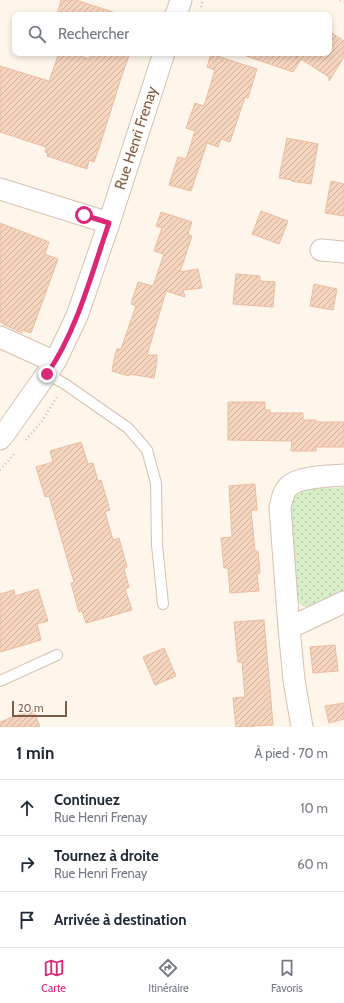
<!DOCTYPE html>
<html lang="fr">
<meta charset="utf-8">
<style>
body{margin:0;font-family:Cabin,sans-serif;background:#f6f6f7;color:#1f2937}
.scale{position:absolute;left:12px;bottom:10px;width:55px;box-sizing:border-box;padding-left:4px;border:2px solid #7d5c4a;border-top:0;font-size:11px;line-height:14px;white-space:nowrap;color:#7d5c4a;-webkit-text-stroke:3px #fffaf3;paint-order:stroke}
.stop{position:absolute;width:12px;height:12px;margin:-9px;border:3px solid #db2777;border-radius:50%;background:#fff}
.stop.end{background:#db2777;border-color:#fff;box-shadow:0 1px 4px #0008}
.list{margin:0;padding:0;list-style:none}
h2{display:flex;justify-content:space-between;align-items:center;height:52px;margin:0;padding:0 16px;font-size:17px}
h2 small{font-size:13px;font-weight:400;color:#747a83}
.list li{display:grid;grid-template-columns:26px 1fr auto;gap:12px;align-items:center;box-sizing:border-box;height:56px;padding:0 16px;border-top:1px solid #e0e1e3}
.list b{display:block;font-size:15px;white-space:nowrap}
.list p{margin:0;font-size:13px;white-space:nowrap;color:#747a83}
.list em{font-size:13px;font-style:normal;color:#747a83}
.icon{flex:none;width:22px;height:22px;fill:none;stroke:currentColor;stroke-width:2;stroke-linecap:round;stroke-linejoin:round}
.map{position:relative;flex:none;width:344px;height:727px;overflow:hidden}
.search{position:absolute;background:#fff;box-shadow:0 2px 6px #0003;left:12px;right:12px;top:12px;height:44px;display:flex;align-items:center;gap:10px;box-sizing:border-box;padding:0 14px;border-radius:8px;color:#747a83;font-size:15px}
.sheet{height:220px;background:#fff}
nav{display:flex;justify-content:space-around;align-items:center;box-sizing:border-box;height:56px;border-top:1px solid #e0e1e3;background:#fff;font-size:11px;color:#747a83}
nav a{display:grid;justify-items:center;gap:2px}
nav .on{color:#db2777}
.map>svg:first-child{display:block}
.grass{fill:url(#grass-dots)}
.building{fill:url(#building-hatch);stroke:#ebbb9e}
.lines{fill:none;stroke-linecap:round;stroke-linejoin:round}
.lane-casing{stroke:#d5c0b1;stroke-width:12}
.street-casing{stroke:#d5c0b1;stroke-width:23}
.path{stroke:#ddb8a1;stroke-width:2.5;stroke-dasharray:1 3;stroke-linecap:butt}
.lane{stroke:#fff;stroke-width:10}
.street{stroke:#fff;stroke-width:21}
.route{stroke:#db2777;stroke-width:5}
.labels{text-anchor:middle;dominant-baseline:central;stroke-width:3;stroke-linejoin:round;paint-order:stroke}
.street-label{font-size:15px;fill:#7d5c4a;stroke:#fffaf3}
</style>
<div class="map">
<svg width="344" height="727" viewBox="0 0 344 727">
<defs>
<pattern id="grass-dots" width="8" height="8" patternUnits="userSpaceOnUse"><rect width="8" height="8" fill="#d7eec6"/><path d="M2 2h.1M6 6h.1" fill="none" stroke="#b4c4a3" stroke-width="1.8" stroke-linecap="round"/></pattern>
<pattern id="building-hatch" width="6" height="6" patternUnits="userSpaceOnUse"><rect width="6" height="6" fill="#f6d5bf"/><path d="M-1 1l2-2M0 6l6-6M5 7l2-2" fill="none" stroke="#ccb09d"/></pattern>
</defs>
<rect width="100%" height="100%" fill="#fef6ea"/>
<!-- grass -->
<path class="grass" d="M 344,487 L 344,593 C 334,598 313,611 303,606 C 299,604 298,600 296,596 L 289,508 C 293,489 305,489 321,488 C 329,488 336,488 344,487 Z"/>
<!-- building -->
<path class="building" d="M 61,0 L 76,0 L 113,12 L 113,15 L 57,15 Z
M 329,31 L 344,41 L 344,57 L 329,81 L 329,77 L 301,59 L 293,72 L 246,56 L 246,53 L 289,53 L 297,57 L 292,53 L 329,53 Z
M 59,53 L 71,53 L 89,59 L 91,53 L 130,53 L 121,78 L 100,145 L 94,162 L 89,160 L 87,169 L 47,156 L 48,153 L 45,152 L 46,147 L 0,132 L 0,66 L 49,81 Z
M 211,54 L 257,69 L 248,98 L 245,97 L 230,142 L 221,139 L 218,147 L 207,143 L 191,191 L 169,185 L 178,157 L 186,159 L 195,131 L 186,128 L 195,103 L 204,106 L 215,70 L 207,67 Z
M 287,138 L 318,144 L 311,184 L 291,181 L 292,180 L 279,178 Z
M 331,181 L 344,184 L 344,216 L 325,213 Z
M 261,211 L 288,221 L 279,244 L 252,234 Z
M 161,212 L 192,222 L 188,234 L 192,236 L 180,272 L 198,269 L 202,288 L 183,290 L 185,297 L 166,291 L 147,355 L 157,355 L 157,362 L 154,378 L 129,374 L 129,376 L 112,371 L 115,355 L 117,349 L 121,349 L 136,306 L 131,304 L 138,282 L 153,286 L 164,254 L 154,251 L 162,228 L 156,226 Z
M 0,223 L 49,242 L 45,254 L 58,259 L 31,333 L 22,330 L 22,333 L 3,324 L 3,323 L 0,322 Z
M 236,274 L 260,276 L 260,281 L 275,282 L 273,307 L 233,304 Z
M 314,284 L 337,289 L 333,310 L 310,306 Z
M 228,402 L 265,402 L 265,410 L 270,410 L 270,413 L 303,413 L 303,420 L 316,420 L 316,422 L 344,422 L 344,447 L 316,447 L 316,451 L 291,451 L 292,441 L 228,440 Z
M 81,442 L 88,464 L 93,463 L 98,481 L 101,480 L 110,510 L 105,512 L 113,540 L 119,538 L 127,567 L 124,569 L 129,587 L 125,589 L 132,610 L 86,623 L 82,611 L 79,612 L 71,583 L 74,582 L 49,496 L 45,497 L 36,467 L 53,462 L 50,451 Z
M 255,484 L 257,510 L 251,510 L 255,551 L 258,551 L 260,573 L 257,574 L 259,591 L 230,593 L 228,568 L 224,568 L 221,538 L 232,537 L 229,486 Z
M 38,589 L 48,621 L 37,624 L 41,640 L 0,652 L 0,594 L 14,590 L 15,596 Z
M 264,620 L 273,725 L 253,726 L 253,727 L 236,727 L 233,698 L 245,697 L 242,662 L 238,662 L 234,622 Z
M 335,645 L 338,671 L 313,673 L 310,647 Z
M 164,648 L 176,676 L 155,685 L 143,657 Z
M 344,703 L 344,719 L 329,723 L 325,706 Z
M 33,709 L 40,727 L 0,727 L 0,722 Z"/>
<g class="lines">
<defs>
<path id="lane" d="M 47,374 L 65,384 L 128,428 L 147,450 L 156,483 L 157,545 L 163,604
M 0,681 L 57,655"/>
<path id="street" d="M 176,15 L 181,0
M 0,189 L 109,223
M 321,250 L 344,252
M 0,337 L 55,362
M 0,439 L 5,433 L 55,362 L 77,316 L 109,223 L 164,53
M 289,628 L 344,602
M 302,727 L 294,680 L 289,628 L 280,508 C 282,500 283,491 289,486 C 300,476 330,476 344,475"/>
</defs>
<!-- lane casing -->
<use href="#lane" class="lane-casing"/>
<!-- street casing -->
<use href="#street" class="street-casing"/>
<!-- path -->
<path class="path" d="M 340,0 L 344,2
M 201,7 L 203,0
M 26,440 L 42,421 L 58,395
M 0,470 L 14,454"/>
<!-- lane -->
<use href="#lane" class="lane"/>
<!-- street -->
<use href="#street" class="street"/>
</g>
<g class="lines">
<!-- route -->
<path class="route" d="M 47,374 C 77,331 92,272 109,223 L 84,215"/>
</g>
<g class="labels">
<!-- street labels -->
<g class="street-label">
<text transform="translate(136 138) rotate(-72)">Rue Henri Frenay</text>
</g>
</g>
</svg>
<div class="scale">20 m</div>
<div class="stop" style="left:84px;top:215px"></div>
<div class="stop end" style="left:47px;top:374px"></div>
<div class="search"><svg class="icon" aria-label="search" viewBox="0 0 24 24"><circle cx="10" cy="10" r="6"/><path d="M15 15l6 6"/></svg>Rechercher</div>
</div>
<section class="sheet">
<h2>1 min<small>À pied · 70 m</small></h2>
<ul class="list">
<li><svg class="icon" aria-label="ahead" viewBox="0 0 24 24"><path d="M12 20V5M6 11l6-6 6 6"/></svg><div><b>Continuez</b><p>Rue Henri Frenay</p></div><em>10 m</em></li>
<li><svg class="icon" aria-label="right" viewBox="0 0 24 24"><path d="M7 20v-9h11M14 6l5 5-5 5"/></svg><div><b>Tournez à droite</b><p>Rue Henri Frenay</p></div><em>60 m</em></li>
<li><svg class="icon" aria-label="arrive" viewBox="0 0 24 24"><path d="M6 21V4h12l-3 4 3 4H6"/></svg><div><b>Arrivée à destination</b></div></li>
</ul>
</section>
<nav>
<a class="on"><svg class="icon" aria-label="map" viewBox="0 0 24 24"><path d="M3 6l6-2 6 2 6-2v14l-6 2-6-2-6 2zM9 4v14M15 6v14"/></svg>Carte</a>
<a><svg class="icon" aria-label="directions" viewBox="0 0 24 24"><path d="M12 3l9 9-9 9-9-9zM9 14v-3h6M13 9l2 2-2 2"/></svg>Itinéraire</a>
<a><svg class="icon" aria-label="saved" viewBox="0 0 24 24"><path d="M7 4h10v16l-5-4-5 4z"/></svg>Favoris</a>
</nav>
